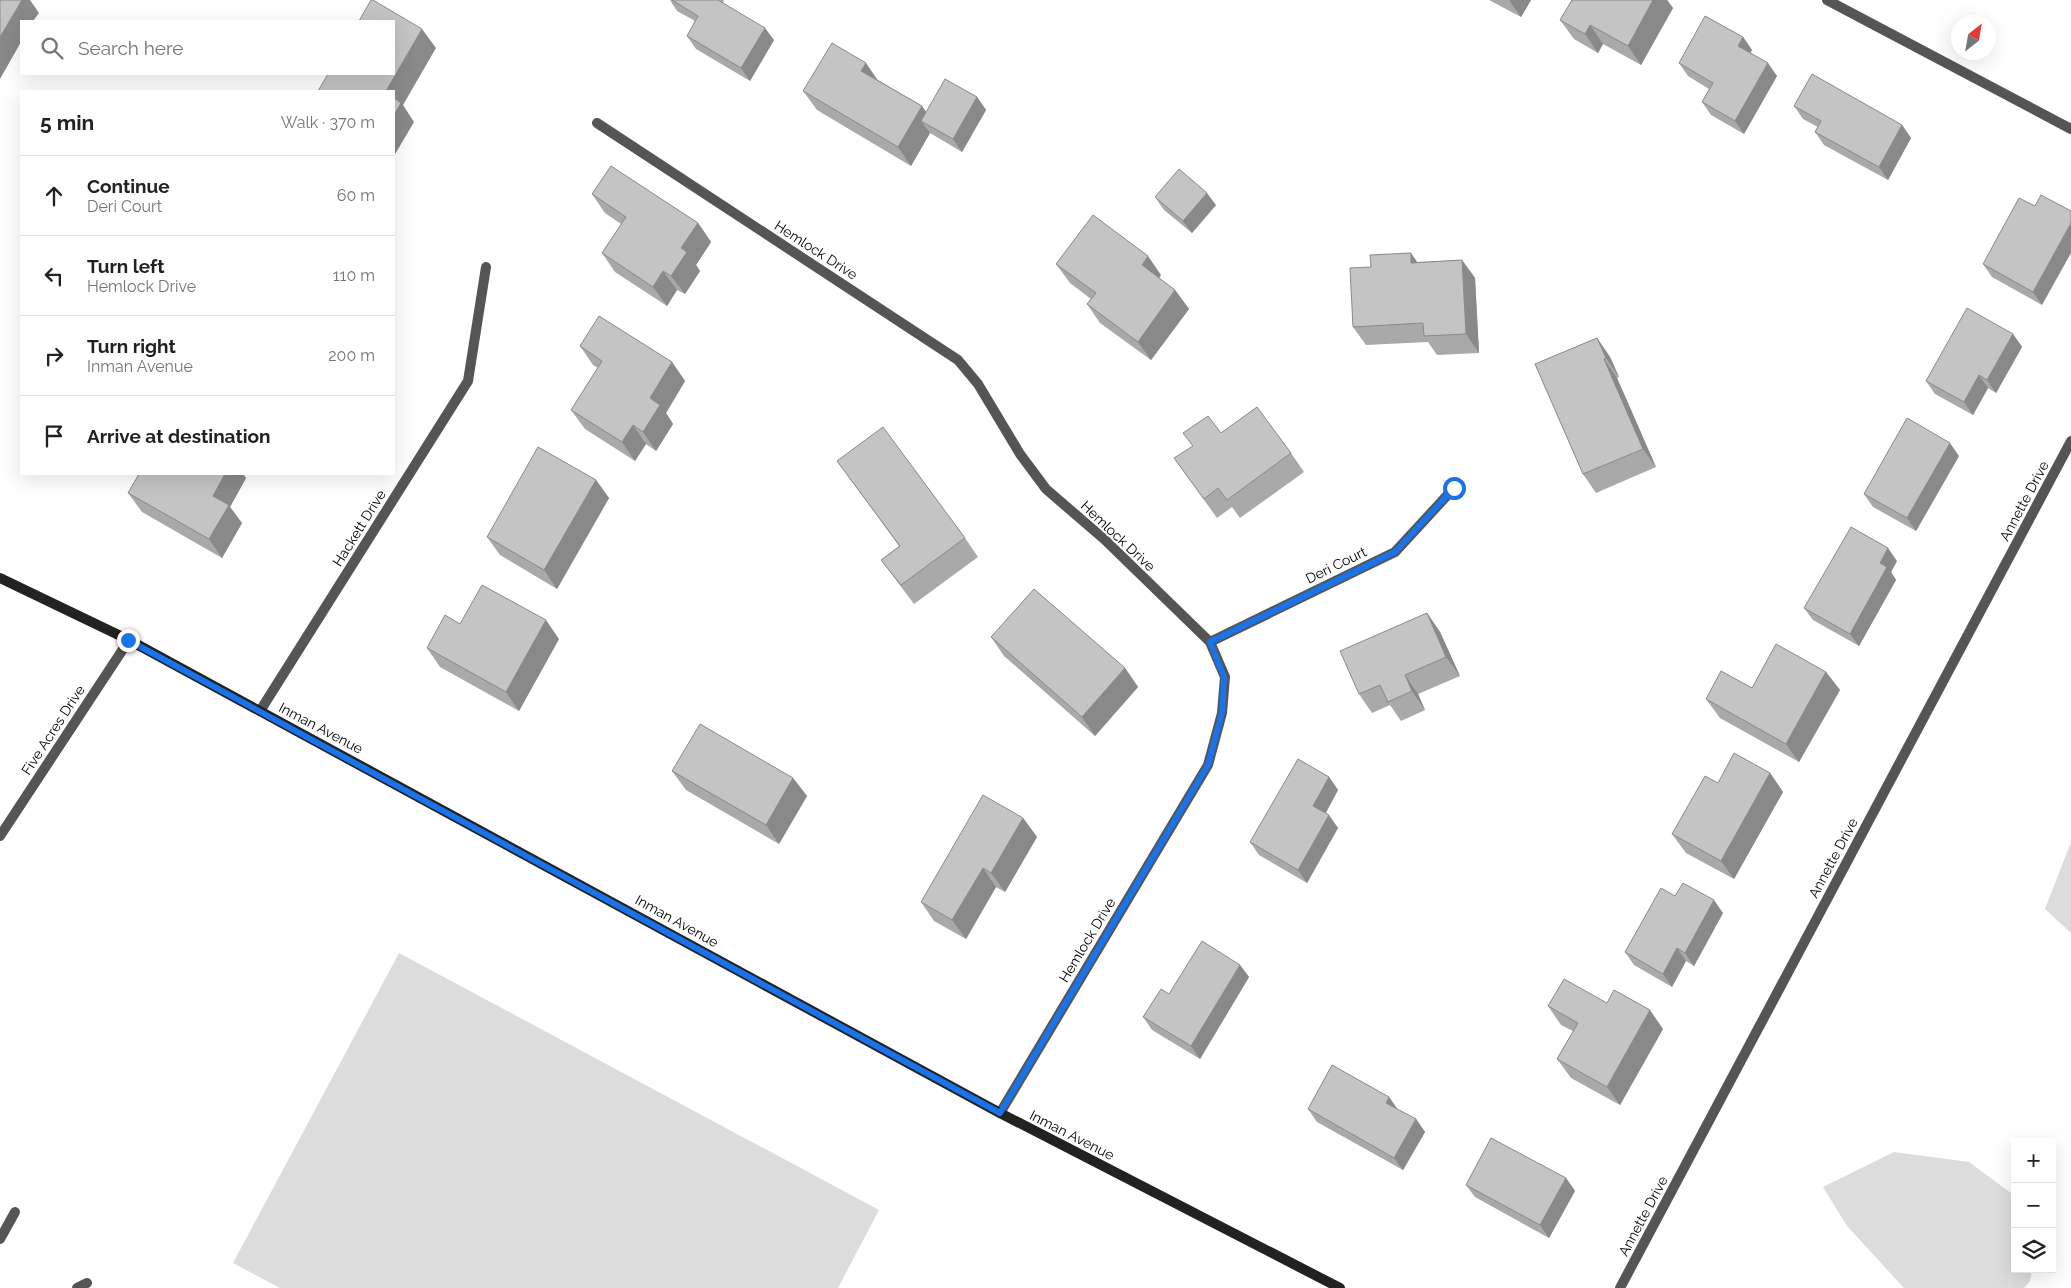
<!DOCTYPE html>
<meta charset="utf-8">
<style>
body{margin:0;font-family:Raleway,sans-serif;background:#f6f6f6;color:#202124}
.controls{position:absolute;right:15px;bottom:15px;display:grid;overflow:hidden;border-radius:0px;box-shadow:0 5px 20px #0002}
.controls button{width:45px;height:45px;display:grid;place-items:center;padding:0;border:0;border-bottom:1px solid #e0e0e0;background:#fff;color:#202124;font:25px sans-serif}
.compass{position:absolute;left:1951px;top:15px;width:45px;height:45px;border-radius:50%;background:#fff;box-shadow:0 5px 20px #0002;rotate:31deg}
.stop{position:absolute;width:15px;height:15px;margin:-11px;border:4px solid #1a73e8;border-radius:50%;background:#fff}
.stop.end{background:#1a73e8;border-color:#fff;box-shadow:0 1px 5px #0008}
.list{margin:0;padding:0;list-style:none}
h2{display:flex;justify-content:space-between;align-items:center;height:65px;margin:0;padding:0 20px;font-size:21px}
h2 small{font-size:16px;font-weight:400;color:#757577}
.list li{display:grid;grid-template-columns:32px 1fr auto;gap:15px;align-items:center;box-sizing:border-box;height:80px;padding:0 20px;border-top:1px solid #e0e0e0}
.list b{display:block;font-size:19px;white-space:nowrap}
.list p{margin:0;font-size:16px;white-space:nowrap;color:#757577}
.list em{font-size:16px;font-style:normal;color:#757577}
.icon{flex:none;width:28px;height:28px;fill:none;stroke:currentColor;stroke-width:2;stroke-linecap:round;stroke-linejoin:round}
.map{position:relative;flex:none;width:2071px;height:1288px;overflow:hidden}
.search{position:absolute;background:#fff;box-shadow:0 5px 20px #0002;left:20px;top:20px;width:375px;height:55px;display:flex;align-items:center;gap:12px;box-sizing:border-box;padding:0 18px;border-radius:0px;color:#757577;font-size:19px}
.panel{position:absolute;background:#fff;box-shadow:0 5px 20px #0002;left:20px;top:90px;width:375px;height:385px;border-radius:0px}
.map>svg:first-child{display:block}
.green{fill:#dcdcdc}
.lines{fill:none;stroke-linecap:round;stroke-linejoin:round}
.service{stroke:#555;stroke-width:10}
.minor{stroke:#555;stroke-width:10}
.secondary{stroke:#222;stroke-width:10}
.wall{fill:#a9a9a9}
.shaded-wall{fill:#898989}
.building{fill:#c4c4c4;stroke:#898989}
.route{stroke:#1a73e8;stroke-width:6}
.labels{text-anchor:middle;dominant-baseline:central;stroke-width:4;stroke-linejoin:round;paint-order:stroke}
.street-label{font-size:14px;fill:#000;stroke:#fff}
</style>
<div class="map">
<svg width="2071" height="1288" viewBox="0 0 2071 1288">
<rect width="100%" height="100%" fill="#fff"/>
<!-- green -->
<path class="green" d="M 2071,842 L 2071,933 L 2045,909 Z
M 399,953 L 879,1210 L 838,1288 L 280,1288 L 233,1263 Z
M 1894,1152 L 1969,1162 L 2015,1196 L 2015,1269 L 2032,1269 L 2030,1281 L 2024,1288 L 1904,1288 L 1847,1226 L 1823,1187 Z"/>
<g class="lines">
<!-- service -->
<path class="service" d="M 0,1239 L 15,1212
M 77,1288 L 87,1283"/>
<!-- minor -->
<path class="minor" d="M 1827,0 L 2071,129
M 597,123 L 958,360 L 978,384 L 1020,454 L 1046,489 L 1104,539 L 1210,642 L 1225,677 L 1222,713 L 1208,765 L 1000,1113
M 1210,642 L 1395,552 L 1454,488
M 260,711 L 468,381 L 486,267
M 0,836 L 129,640
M 1620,1288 L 2071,441"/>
<!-- secondary -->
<path class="secondary" d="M 0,578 L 129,640 L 1000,1113 L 1340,1288"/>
</g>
<!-- wall -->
<path class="wall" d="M 670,0 L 724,0 L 723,3 L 774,40 L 750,81 L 696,49 L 687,36 L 695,21 L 677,11 Z
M 1489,0 L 1531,0 L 1521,17 Z
M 1572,0 L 1667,0 L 1673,8 L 1641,65 L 1603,44 L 1598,53 L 1574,39 L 1560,20 Z
M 1743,37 L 1752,50 L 1750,53 L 1777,76 L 1744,134 L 1711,115 L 1702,102 L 1709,89 L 1688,76 L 1679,63 Z
M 878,80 L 922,106 L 926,112 L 977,97 L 986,110 L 962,152 L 930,133 L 911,166 L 817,110 L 803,91 Z
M 1794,106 L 1902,125 L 1911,138 L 1888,180 L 1824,145 L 1815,132 L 1818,127 L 1803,119 Z
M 592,194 L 698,223 L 711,242 L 696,265 L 700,271 L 685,294 L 677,290 L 667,306 L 615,272 L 602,253 L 621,224 L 605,213 Z
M 1155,197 L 1216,205 L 1192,233 L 1164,210 Z
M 2035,206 L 2042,305 L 1992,277 L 1983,264 Z
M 1462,260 L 1475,278 L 1479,353 L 1437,355 L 1428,342 L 1366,345 L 1353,327 L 1371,267 L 1417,262 Z
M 1056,264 L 1161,275 L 1159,278 L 1175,290 L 1189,309 L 1151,360 L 1100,323 L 1087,304 L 1091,299 L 1070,283 Z
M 2013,334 L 2022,347 L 1996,393 L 1988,388 L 1973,415 L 1935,394 L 1926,381 Z
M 1597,338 L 1610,357 L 1619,377 L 1617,378 L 1656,467 L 1596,493 L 1583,474 Z
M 580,346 L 672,362 L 685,381 L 666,413 L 673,424 L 656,451 L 646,444 L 635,461 L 585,429 L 571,410 L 598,368 L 593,365 Z
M 1221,433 L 1291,453 L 1304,472 L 1240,518 L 1232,507 L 1217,518 L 1174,458 Z
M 1959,456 L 1916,531 L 1873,507 L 1864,494 Z
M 837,461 L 965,538 L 978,557 L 914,604 L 881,560 L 899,546 Z
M 139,474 L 243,474 L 246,478 L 230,507 L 242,523 L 222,558 L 142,512 L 128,493 Z
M 596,480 L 609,498 L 557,589 L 500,555 L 487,537 Z
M 1897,561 L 1891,572 L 1896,580 L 1859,646 L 1813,620 L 1804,608 Z
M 1427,613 L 1440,632 L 1460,676 L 1418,694 L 1425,710 L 1401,721 L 1390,705 L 1372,713 L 1359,694 Z
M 460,624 L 559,639 L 519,711 L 440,667 L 427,648 Z
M 991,637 L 1125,668 L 1138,687 L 1095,736 L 1004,656 Z
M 1826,672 L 1840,690 L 1799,762 L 1720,718 L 1706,699 Z
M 672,771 L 793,778 L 807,796 L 779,844 L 686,790 Z
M 1770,773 L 1783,792 L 1734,879 L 1686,853 L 1672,834 L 1718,783 Z
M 1329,777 L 1338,790 L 1326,813 L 1338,828 L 1307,883 L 1259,855 L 1250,842 Z
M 1023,818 L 1037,837 L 1005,892 L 996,887 L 966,939 L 934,921 L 921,902 Z
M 1675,896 L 1723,913 L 1694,966 L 1686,961 L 1672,987 L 1634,965 L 1625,952 Z
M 1240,965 L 1249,977 L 1200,1059 L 1152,1030 L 1143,1017 L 1169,994 Z
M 1607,1003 L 1663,1029 L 1620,1105 L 1571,1078 L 1557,1059 L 1573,1031 L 1561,1025 L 1548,1006 Z
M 1389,1097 L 1398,1110 L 1416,1119 L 1425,1132 L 1403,1170 L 1317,1122 L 1308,1109 Z
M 1566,1178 L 1575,1191 L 1549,1238 L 1475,1197 L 1466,1185 Z"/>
<!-- shaded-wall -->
<path class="shaded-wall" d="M 22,0 L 30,0 L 39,13 L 33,21 L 21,21 L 21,42 L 0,79 L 0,37 Z
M 1509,0 L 1531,0 L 1521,17 Z
M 1653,0 L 1667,0 L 1673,8 L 1641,65 L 1628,46 Z
M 1590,25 L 1603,44 L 1598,53 L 1585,34 Z
M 765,28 L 774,40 L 750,81 L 741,68 Z
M 422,29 L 436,48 L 403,105 L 414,122 L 394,156 L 394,91 L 386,91 Z
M 1743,37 L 1752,50 L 1747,59 L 1738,46 Z
M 866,63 L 879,82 L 861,71 Z
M 1768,63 L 1777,76 L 1744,134 L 1735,121 Z
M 977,97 L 986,110 L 962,152 L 953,139 Z
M 922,106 L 935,125 L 921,121 L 930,133 L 911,166 L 898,147 Z
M 1902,125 L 1911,138 L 1888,180 L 1879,167 Z
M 1207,193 L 1216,205 L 1192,233 L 1183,221 Z
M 698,223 L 711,242 L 696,265 L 700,271 L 685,294 L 671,276 L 681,248 Z
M 2071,223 L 2071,253 L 2042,305 L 2033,292 Z
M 1411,253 L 1424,272 L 1411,263 Z
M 1148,256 L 1161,275 L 1155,284 L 1142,265 Z
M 1462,260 L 1475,278 L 1479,353 L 1466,334 Z
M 663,271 L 677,290 L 667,306 L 653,287 Z
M 1175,290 L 1189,309 L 1151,360 L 1138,342 Z
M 2013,334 L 2022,347 L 1996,393 L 1987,380 Z
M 1597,338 L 1610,357 L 1619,377 L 1606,358 Z
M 1604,359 L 1617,378 L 1656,467 L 1643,449 Z
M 672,362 L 685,381 L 666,413 L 673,424 L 656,451 L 643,432 L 650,398 Z
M 1979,375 L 1988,388 L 1973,415 L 1964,402 Z
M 633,425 L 646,444 L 635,461 L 622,442 Z
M 1950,443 L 1959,456 L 1916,531 L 1907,518 Z
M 225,474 L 243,474 L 246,478 L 230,507 L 242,523 L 222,558 L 209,539 L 213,496 Z
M 596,480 L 609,498 L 557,589 L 544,570 Z
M 1888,548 L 1897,561 L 1891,572 L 1896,580 L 1859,646 L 1850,634 L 1880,563 Z
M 1427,613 L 1440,632 L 1460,676 L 1446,657 Z
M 546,620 L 559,639 L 519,711 L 506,692 Z
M 1125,668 L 1138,687 L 1095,736 L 1082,717 Z
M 1826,672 L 1840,690 L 1799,762 L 1786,744 Z
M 1405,675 L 1418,694 L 1425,710 L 1412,691 Z
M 1770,773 L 1783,792 L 1734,879 L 1721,861 Z
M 1329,777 L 1338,790 L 1322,819 L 1313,806 Z
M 793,778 L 807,796 L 779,844 L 766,825 Z
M 1329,815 L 1338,828 L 1307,883 L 1298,870 Z
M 1023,818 L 1037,837 L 1005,892 L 991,873 Z
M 983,868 L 996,887 L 966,939 L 952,920 Z
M 1714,900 L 1723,913 L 1694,966 L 1685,953 Z
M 1677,948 L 1686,961 L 1672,987 L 1663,974 Z
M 1240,965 L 1249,977 L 1200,1059 L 1191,1046 Z
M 1650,1010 L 1663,1029 L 1620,1105 L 1607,1087 Z
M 1389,1097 L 1398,1110 L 1386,1103 Z
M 1416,1119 L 1425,1132 L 1403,1170 L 1394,1158 Z
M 1566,1178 L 1575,1191 L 1549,1238 L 1540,1225 Z"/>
<!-- building -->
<path class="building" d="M 0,0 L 22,0 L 0,37 Z
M 371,0 L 373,0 L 422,29 L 386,91 L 318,91 L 328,74 L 394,74 L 394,21 L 359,21 Z
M 672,0 L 718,0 L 765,28 L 741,68 L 687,36 L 698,16 Z
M 1572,0 L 1653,0 L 1628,46 L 1590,25 L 1585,34 L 1560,20 Z
M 1705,16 L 1743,37 L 1738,46 L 1768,63 L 1735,121 L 1702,102 L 1713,83 L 1679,63 Z
M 832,43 L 866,63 L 861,71 L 922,106 L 898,147 L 803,91 Z
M 1812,74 L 1902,125 L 1879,167 L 1815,132 L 1821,121 L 1794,106 Z
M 945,79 L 977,97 L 953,139 L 921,121 Z
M 394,98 L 401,103 L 394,115 Z
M 611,166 L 698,223 L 681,248 L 687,252 L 671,276 L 663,271 L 653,287 L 602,253 L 626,217 L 592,194 Z
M 1179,169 L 1207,193 L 1183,221 L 1155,197 Z
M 2041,195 L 2071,211 L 2071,223 L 2033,292 L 1983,264 L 2019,198 L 2035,206 Z
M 1093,215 L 1148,256 L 1142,265 L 1175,290 L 1138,342 L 1087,304 L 1096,293 L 1056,264 Z
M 1411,253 L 1411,263 L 1462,260 L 1466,334 L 1424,336 L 1423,323 L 1353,327 L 1350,268 L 1371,267 L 1370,255 Z
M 1967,308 L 2013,334 L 1987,380 L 1979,375 L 1964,402 L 1926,381 Z
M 599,316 L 672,362 L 650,398 L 660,405 L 643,432 L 633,425 L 622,442 L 571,410 L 602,361 L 580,346 Z
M 1597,338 L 1606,358 L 1604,359 L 1643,449 L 1583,474 L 1535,364 Z
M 1257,407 L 1291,453 L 1227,500 L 1218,488 L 1204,499 L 1174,458 L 1193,446 L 1183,433 L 1208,416 L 1221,433 Z
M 1907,418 L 1950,443 L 1907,518 L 1864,494 Z
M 883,427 L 965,538 L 901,585 L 881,560 L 900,546 L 837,461 Z
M 538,447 L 596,480 L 544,570 L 487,537 Z
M 139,474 L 225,474 L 213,496 L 229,505 L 209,539 L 128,493 Z
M 1851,527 L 1888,548 L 1880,563 L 1887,567 L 1850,634 L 1804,608 Z
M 482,585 L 546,620 L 506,692 L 427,648 L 445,615 L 460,624 Z
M 1034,589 L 1125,668 L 1082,717 L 991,637 Z
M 1427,613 L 1446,657 L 1405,675 L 1412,691 L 1388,702 L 1380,685 L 1359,694 L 1340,651 Z
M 1776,644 L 1826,672 L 1786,744 L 1706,699 L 1721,671 L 1752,688 Z
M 700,724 L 793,778 L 766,825 L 672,771 Z
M 1734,753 L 1770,773 L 1721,861 L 1672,834 L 1705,776 L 1718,783 Z
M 1298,759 L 1329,777 L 1313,806 L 1329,815 L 1298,870 L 1250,842 Z
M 983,795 L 1023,818 L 991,873 L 983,868 L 952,920 L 921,902 Z
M 1683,883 L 1714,900 L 1685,953 L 1677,948 L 1663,974 L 1625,952 L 1661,888 L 1675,896 Z
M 1202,941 L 1240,965 L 1191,1046 L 1143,1017 L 1161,989 L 1169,994 Z
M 1564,979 L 1607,1003 L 1614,990 L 1650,1010 L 1607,1087 L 1557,1059 L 1578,1023 L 1548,1006 Z
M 1332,1065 L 1389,1097 L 1386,1103 L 1416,1119 L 1394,1158 L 1308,1109 Z
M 1491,1138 L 1566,1178 L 1540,1225 L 1466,1185 Z"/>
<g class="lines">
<!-- route -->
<path class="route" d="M 128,640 L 1000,1113 L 1208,765 L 1222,713 L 1224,677 L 1210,642 L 1395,552 L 1454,488"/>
</g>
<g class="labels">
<!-- street labels -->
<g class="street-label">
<text transform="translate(816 250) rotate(33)">Hemlock Drive</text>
<text transform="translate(2024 501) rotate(-62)">Annette Drive</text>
<text transform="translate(359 528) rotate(-58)">Hackett Drive</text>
<text transform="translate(1118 536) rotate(43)">Hemlock Drive</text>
<text transform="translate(1336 565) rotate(-26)">Deri Court</text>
<text transform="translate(321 728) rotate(28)">Inman Avenue</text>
<text transform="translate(53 730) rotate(-57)">Five Acres Drive</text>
<text transform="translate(1833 858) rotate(-62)">Annette Drive</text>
<text transform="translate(677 921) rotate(29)">Inman Avenue</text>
<text transform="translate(1087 940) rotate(-59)">Hemlock Drive</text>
<text transform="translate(1072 1135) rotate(27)">Inman Avenue</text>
<text transform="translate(1643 1216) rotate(-62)">Annette Drive</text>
</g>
</g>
</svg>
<div class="controls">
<button>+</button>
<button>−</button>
<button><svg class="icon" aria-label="layers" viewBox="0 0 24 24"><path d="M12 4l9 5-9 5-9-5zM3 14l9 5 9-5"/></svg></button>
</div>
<svg class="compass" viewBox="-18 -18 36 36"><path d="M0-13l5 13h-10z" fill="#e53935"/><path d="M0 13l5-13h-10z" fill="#757577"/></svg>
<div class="stop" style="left:1454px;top:488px"></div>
<div class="stop end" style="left:128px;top:640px"></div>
<div class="search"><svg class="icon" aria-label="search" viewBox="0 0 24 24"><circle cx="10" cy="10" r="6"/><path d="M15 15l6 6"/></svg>Search here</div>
<section class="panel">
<h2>5 min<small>Walk · 370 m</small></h2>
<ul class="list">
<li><svg class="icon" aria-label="ahead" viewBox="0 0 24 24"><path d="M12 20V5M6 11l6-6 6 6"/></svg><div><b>Continue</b><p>Deri Court</p></div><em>60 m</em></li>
<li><svg class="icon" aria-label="left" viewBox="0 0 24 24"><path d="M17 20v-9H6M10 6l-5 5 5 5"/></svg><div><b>Turn left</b><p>Hemlock Drive</p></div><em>110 m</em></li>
<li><svg class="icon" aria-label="right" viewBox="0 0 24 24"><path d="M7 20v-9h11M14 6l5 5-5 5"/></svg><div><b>Turn right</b><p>Inman Avenue</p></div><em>200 m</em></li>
<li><svg class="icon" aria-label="arrive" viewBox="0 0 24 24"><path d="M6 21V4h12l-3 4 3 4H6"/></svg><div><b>Arrive at destination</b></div></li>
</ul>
</section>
</div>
